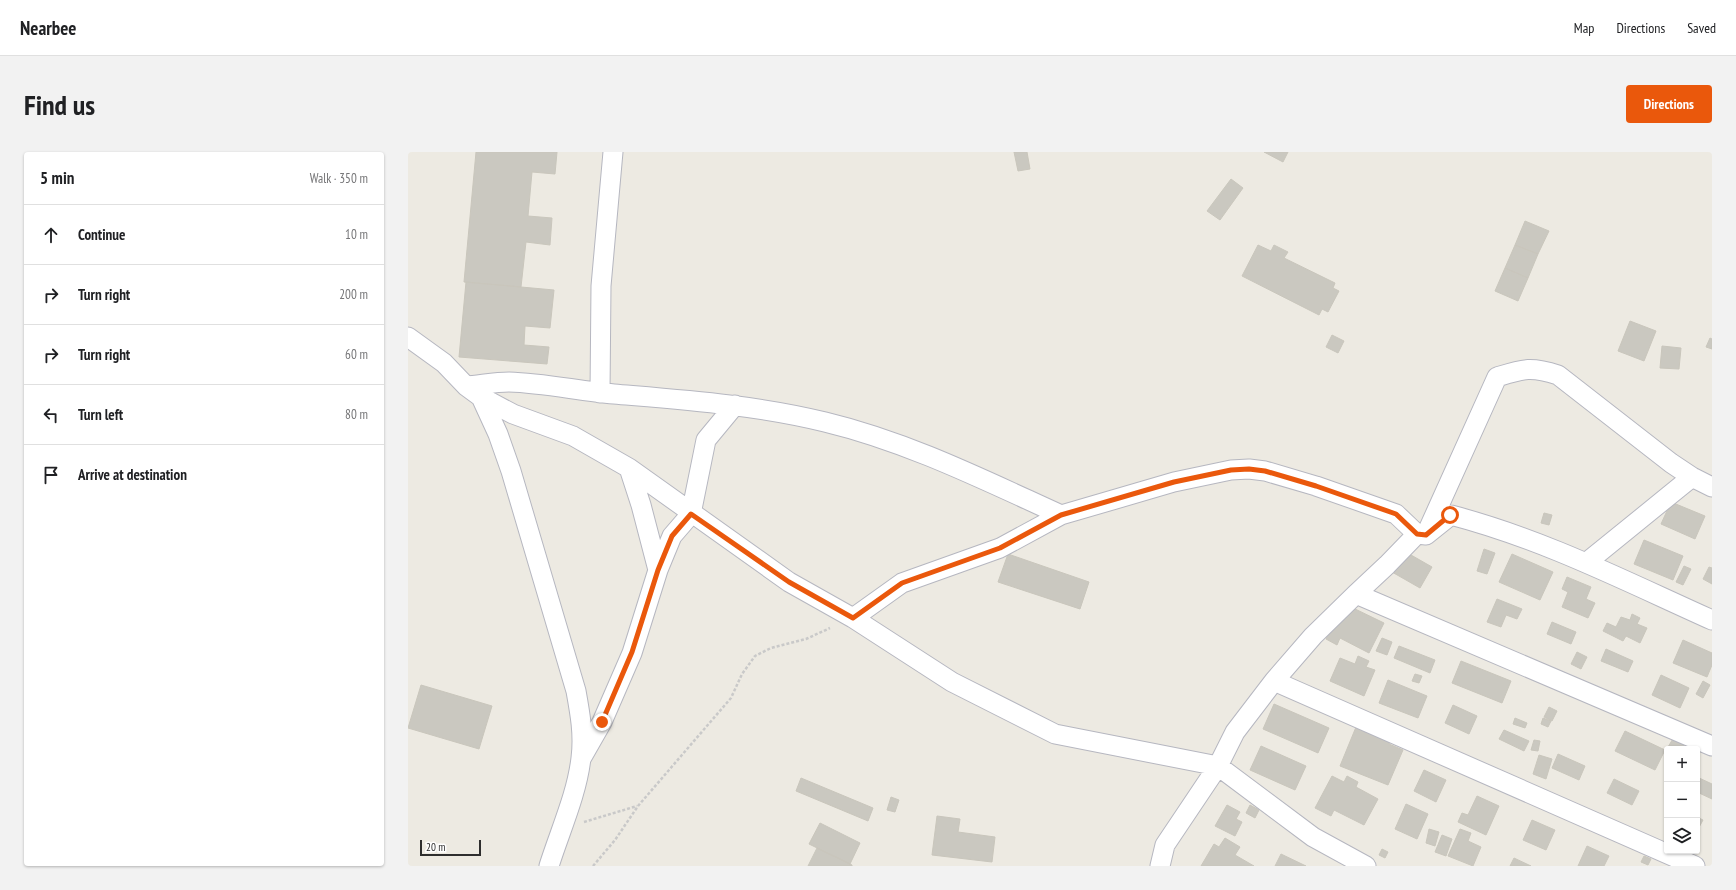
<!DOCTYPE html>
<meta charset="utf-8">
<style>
body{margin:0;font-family:"PT Sans Narrow",sans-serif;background:#f2f2f2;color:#202124}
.controls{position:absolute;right:12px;bottom:12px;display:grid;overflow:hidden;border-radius:4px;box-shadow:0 1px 3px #0004}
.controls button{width:36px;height:36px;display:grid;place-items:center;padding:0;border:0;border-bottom:1px solid #e0e0e0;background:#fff;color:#202124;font:20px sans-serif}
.scale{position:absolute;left:12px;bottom:10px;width:61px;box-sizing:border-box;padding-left:4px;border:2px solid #2e2e2e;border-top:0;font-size:11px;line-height:14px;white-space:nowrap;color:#2e2e2e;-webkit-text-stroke:3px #fff;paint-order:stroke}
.stop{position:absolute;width:12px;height:12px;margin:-9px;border:3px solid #ea580c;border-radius:50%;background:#fff}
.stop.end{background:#ea580c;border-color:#fff;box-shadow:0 1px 4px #0008}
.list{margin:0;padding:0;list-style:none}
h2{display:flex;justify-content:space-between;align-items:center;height:52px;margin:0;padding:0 16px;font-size:17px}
h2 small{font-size:13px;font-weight:400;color:#757577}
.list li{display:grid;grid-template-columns:26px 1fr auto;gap:12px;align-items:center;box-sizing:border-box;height:60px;padding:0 16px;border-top:1px solid #e0e0e0}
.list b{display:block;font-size:15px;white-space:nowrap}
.list em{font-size:13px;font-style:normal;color:#757577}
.icon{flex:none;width:22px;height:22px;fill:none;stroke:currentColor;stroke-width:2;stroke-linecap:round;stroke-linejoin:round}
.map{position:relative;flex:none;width:1304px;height:714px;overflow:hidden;border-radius:4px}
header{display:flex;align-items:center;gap:24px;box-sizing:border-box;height:56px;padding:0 20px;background:#fff;border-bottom:1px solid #e0e0e0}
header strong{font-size:19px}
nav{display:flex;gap:22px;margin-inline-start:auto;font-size:14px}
.intro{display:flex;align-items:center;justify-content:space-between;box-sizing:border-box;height:96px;padding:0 24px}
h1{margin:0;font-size:28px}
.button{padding:10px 18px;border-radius:4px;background:#ea580c;color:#fff;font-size:14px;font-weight:700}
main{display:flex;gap:24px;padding:0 24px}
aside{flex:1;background:#fff;border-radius:4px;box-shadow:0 1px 3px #0004}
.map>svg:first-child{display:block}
.building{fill:#cac8c0;stroke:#c9c6bc}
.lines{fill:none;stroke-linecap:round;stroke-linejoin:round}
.street-casing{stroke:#b6b7c0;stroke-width:21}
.path{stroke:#c9c9c9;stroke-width:2.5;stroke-dasharray:3 2;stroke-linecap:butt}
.street{stroke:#fff;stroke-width:19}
.route{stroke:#ea580c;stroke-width:5}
</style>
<header>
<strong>Nearbee</strong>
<nav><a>Map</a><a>Directions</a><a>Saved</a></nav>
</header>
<div class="intro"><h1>Find us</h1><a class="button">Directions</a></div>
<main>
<aside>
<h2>5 min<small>Walk · 350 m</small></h2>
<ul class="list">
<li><svg class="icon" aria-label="ahead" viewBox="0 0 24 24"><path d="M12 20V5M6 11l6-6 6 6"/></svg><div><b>Continue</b></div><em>10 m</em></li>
<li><svg class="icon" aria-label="right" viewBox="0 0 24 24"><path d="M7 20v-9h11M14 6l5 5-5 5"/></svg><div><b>Turn right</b></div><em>200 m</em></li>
<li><svg class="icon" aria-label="right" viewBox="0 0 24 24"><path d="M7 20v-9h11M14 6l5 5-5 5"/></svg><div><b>Turn right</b></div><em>60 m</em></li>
<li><svg class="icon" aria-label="left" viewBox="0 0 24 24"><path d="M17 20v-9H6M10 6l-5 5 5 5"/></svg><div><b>Turn left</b></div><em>80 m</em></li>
<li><svg class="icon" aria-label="arrive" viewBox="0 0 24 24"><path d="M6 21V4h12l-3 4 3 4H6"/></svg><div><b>Arrive at destination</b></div></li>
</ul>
</aside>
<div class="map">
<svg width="1304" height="714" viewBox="0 0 1304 714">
<rect width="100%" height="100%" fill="#edeae2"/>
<!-- building -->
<path class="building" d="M 68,0 L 149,0 L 147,22 L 124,20 L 120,64 L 144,66 L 142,93 L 118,90 L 113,135 L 56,130 Z
M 606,0 L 619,0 L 622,17 L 610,19 Z
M 856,0 L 880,0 L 875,10 Z
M 823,27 L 835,36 L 812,68 L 799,59 Z
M 1117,69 L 1141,79 L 1130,102 L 1107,93 Z
M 850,93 L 863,99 L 866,93 L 880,100 L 876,106 L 927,131 L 925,136 L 931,139 L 920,160 L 914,157 L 911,163 L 834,124 Z
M 1107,93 L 1130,102 L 1120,126 L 1097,116 Z
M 1097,116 L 1120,126 L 1110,149 L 1087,139 Z
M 58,130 L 146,138 L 142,176 L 117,174 L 116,193 L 141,195 L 139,212 L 51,205 Z
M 1222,169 L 1248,179 L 1236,209 L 1210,199 Z
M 924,183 L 936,189 L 930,201 L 918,195 Z
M 1302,186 L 1304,187 L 1304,197 L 1298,195 Z
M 1254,194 L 1273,196 L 1271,217 L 1252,216 Z
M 1263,350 L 1297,364 L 1287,387 L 1253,372 Z
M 1136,361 L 1144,363 L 1141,373 L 1133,371 Z
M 1236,388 L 1275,404 L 1265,428 L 1226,412 Z
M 989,395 L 1024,415 L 1012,436 L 977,416 Z
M 1076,397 L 1087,401 L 1079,422 L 1069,419 Z
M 600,402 L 681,430 L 672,457 L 590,430 Z
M 1104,402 L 1145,420 L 1132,448 L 1091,430 Z
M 1276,414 L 1283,417 L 1275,433 L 1268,430 Z
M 1301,415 L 1304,416 L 1304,432 L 1295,427 Z
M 1159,425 L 1183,435 L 1178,447 L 1187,451 L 1180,466 L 1154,455 L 1160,440 L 1154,437 Z
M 938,447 L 943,455 L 976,471 L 961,501 L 932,486 L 929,493 L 918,487 Z
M 1089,447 L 1114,457 L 1109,467 L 1098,463 L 1093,475 L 1079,470 Z
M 1224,462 L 1232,466 L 1229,472 L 1239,476 L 1232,491 L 1218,484 L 1215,489 L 1195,479 L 1199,471 L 1208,475 L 1213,465 L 1222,468 Z
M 1144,470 L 1168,480 L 1163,492 L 1139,482 Z
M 974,486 L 984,490 L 979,503 L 968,499 Z
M 1275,488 L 1304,501 L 1304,513 L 1299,525 L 1265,511 Z
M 991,494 L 1027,508 L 1022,521 L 986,506 Z
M 1198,497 L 1225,509 L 1220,520 L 1193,509 Z
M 1169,500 L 1179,505 L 1173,517 L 1163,512 Z
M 950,504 L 961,509 L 958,515 L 967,518 L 956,544 L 922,529 L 932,506 L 947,512 Z
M 1053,509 L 1103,529 L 1094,551 L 1044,531 Z
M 1007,522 L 1014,524 L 1011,531 L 1004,529 Z
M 1253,523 L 1281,536 L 1272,556 L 1244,543 Z
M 980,528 L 1019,544 L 1010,566 L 971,551 Z
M 1295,529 L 1302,533 L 1295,546 L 1288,542 Z
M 13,533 L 84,554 L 71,597 L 0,576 Z
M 866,552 L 921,576 L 910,601 L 855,577 Z
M 1045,553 L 1069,564 L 1061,582 L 1037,571 Z
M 1141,555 L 1149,559 L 1144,569 L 1136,565 Z
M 1107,566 L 1119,571 L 1117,576 L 1105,572 Z
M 1135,566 L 1143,569 L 1140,575 L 1133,572 Z
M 948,575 L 985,581 L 981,592 L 995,598 L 980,633 L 932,614 Z
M 1096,578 L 1121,589 L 1116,599 L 1091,587 Z
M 1217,579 L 1257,598 L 1247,618 L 1207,599 Z
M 1266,585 L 1277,592 L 1273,597 L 1263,597 L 1260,595 Z
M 1126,588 L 1132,589 L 1130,599 L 1123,598 Z
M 853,594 L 898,614 L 887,638 L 842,618 Z
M 1150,602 L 1177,614 L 1171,628 L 1144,616 Z
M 1131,603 L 1144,607 L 1138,627 L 1125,622 Z
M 1016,618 L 1038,628 L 1028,650 L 1006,639 Z
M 924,624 L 936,630 L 939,624 L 950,630 L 948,635 L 970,647 L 956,673 L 926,658 L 923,664 L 907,656 Z
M 1289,625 L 1304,632 L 1304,647 L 1289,640 Z
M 393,626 L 465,656 L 460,669 L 388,639 Z
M 1206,627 L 1231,639 L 1224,653 L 1199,641 Z
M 1069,644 L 1091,654 L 1078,683 L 1050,670 L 1054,661 L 1060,663 Z
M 483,645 L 491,648 L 487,660 L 479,658 Z
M 998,652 L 1020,662 L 1009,687 L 987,677 Z
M 819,653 L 832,660 L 828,667 L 834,670 L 827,684 L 807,674 Z
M 842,653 L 851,658 L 847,666 L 838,661 Z
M 529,664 L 552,667 L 550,680 L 587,685 L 584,710 L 524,703 Z
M 1289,665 L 1295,668 L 1289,679 Z
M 1124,668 L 1147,678 L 1138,698 L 1115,688 Z
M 412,671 L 452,691 L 442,712 L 401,692 Z
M 1021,677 L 1031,680 L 1027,694 L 1018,691 Z
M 1052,677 L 1063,681 L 1060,689 L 1073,695 L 1065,714 L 1040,704 Z
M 1034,683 L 1044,687 L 1038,704 L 1027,700 Z
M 817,686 L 832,695 L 827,703 L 846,714 L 793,714 L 806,692 L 811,695 Z
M 1179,694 L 1201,704 L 1196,714 L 1170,714 Z
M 409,696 L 444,713 L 444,714 L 400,714 Z
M 974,697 L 980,700 L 977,706 L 971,703 Z
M 873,702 L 898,714 L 867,714 Z
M 1236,704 L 1243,707 L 1240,713 L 1233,710 Z
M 1106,706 L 1123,714 L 1102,714 Z"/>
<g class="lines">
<defs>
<path id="street" d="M 0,185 L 36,211 L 58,234 L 73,245 L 105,262 L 165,284 L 221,316 L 381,430 L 445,466 L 544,530 L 647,582 L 810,614 L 905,685 L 958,714
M 58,234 C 72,233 87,230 101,230 C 136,231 171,239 206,242 C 276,248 348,253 417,270 C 500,290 576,328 653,363
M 192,241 L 193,134 L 205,0
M 73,245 L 90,282 L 103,319 L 168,539 C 172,561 176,583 173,606 C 169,642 152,679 141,714
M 221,316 L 233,353 L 250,418
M 1020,378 L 1089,225 C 1115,217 1122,214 1150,223 L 1263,311 L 1284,325 L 1304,335
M 1178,411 L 1284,325
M 948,442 L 1304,594
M 445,466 L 494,431 L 592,396 L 653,363 L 766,330 L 823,318 L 841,317 L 857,319 L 908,334 L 988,362 L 1009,382
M 866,529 L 1287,714
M 174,605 L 194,570 L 224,501 L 250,418 L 264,384 L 283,362 L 298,288 L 327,253
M 752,714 L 757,693 L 810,614 L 827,580 L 866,529 L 905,484 L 948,442 L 979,413 L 1009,382 L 1018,383 L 1043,363 C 1135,387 1217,429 1304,468"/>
</defs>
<!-- street casing -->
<use href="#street" class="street-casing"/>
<!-- path -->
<path class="path" d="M 176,670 L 229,654
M 185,714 L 207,688 L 230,654 L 323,546 L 334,522 L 347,504 L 363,496 L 398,487 L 422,476"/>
<!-- street -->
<use href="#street" class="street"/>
</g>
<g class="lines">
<!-- route -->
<path class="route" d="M 194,570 L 224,500 L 250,418 L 264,384 L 283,362 L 381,430 L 445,466 L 494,431 L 592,396 L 653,363 L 766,330 L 823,318 L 841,317 L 857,319 L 908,334 L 988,362 L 1009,382 L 1018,383 L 1042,363"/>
</g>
</svg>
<div class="controls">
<button>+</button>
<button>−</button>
<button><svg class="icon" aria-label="layers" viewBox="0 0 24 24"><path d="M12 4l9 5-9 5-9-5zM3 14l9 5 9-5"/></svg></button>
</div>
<div class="scale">20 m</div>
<div class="stop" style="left:1042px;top:363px"></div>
<div class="stop end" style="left:194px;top:570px"></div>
</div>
</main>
